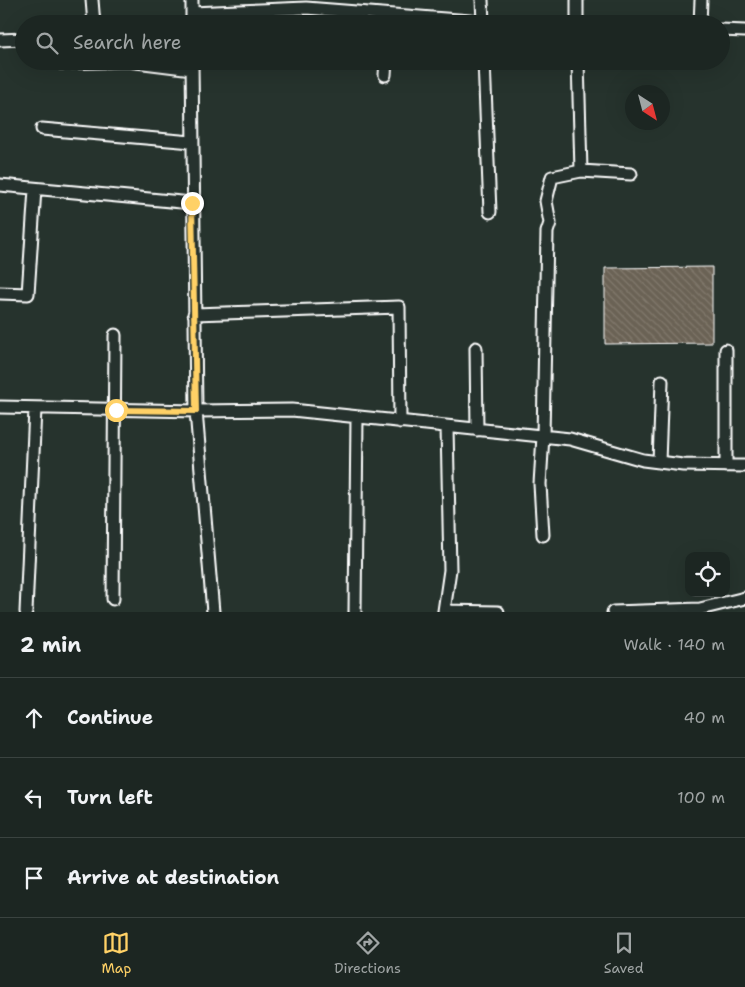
<!DOCTYPE html>
<meta charset="utf-8">
<style>
body{margin:0;font-family:"Shantell Sans",sans-serif;background:#29322f;color:#f1f3f6}
.controls{position:absolute;right:15px;bottom:15px;display:grid;overflow:hidden;border-radius:10px;box-shadow:0 5px 20px #0002}
.controls button{width:45px;height:45px;display:grid;place-items:center;padding:0;border:0;border-bottom:1px solid #3a4340;background:#1c2622;color:#f1f3f6;font:25px sans-serif}
.compass{position:absolute;left:625px;top:85px;width:45px;height:45px;border-radius:50%;background:#1c2622;box-shadow:0 5px 20px #0002;rotate:144deg}
.stop{position:absolute;width:15px;height:15px;margin:-11px;border:4px solid #ffd166;border-radius:50%;background:#fff}
.stop.end{background:#ffd166;border-color:#fff;box-shadow:0 1px 5px #0008}
.list{margin:0;padding:0;list-style:none}
h2{display:flex;justify-content:space-between;align-items:center;height:65px;margin:0;padding:0 20px;font-size:21px}
h2 small{font-size:16px;font-weight:400;color:#a0a5a5}
.list li{display:grid;grid-template-columns:32px 1fr auto;gap:15px;align-items:center;box-sizing:border-box;height:80px;padding:0 20px;border-top:1px solid #3a4340}
.list b{display:block;font-size:19px;white-space:nowrap}
.list em{font-size:16px;font-style:normal;color:#a0a5a5}
.icon{flex:none;width:28px;height:28px;fill:none;stroke:currentColor;stroke-width:2;stroke-linecap:round;stroke-linejoin:round}
.map{position:relative;flex:none;width:745px;height:612px;overflow:hidden}
.search{position:absolute;background:#1c2622;box-shadow:0 5px 20px #0002;left:15px;right:15px;top:15px;height:55px;display:flex;align-items:center;gap:12px;box-sizing:border-box;padding:0 18px;border-radius:28px;color:#a0a5a5;font-size:19px}
.sheet{height:305px;background:#1c2622}
nav{display:flex;justify-content:space-around;align-items:center;box-sizing:border-box;height:70px;border-top:1px solid #3a4340;background:#1c2622;font-size:14px;color:#a0a5a5}
nav a{display:grid;justify-items:center;gap:2px}
nav .on{color:#ffd166}
.map>svg:first-child{display:block}
.building{fill:url(#building-back-hatch);stroke:#fff}
.lines{fill:none;stroke-linecap:round;stroke-linejoin:round}
.street-casing{stroke:#fff;stroke-width:15}
.street{stroke:#26332d;stroke-width:11}
.route{stroke:#ffd166;stroke-width:6}
</style>
<div class="map">
<svg width="745" height="612" viewBox="0 0 745 612">
<defs>
<pattern id="building-back-hatch" width="6" height="6" patternUnits="userSpaceOnUse" patternTransform="scale(1.25)"><rect width="6" height="6" fill="#6b6254"/><path d="M-1 5l2 2M0 0l6 6M5-1l2 2" fill="none" stroke="#817a6e"/></pattern>
</defs>
<rect width="100%" height="100%" fill="#26332d"/>
<filter id="ink" filterUnits="userSpaceOnUse"><feTurbulence type="fractalNoise" baseFrequency=".02" numOctaves="2"/><feDisplacementMap in="SourceGraphic" scale="10" xChannelSelector="R" yChannelSelector="G"/><feConvolveMatrix kernelMatrix="1 2 1 2 8 2 1 2 1" color-interpolation-filters="sRGB"/></filter>
<g filter="url(#ink)">
<!-- building -->
<path class="building" d="M 712,267 L 712,343 L 605,344 L 605,268 Z"/>
<g class="lines">
<defs>
<path id="street" d="M 92,0 L 94,24
M 482,0 L 483,22 L 539,24
M 577,0 L 577,24
M 192,13 L 306,8 L 483,22 L 483,24
M 192,24 L 192,0
M 700,24 L 701,0
M 721,30 L 745,31
M 0,40 L 24,39
M 56,61 L 61,63 L 128,61 L 192,69
M 192,61 L 196,411 L 213,612
M 484,61 L 490,212
M 578,61 L 581,171
M 385,75 L 386,61
M 42,129 L 192,142
M 0,185 L 192,203
M 0,293 L 28,294 L 35,189
M 194,314 L 399,307 L 400,422
M 476,348 L 477,430
M 0,407 L 196,411 L 292,410 L 570,439 L 643,460 L 683,465 L 745,466
M 447,427 L 450,570 L 444,611 L 498,612
M 659,462 L 662,381
M 726,466 L 726,350
M 543,535 L 540,484 L 543,436 L 547,232 L 550,223 L 546,201 L 552,177 L 581,171 L 631,174
M 113,599 L 115,335
M 26,612 L 35,409
M 355,612 L 357,417
M 613,612 L 700,609 L 745,598"/>
</defs>
<!-- street casing -->
<use href="#street" class="street-casing"/>
<!-- street -->
<use href="#street" class="street"/>
</g>
</g>
<g class="lines" filter="url(#ink)">
<!-- route -->
<path class="route" d="M 116,410 L 196,411 L 192,203"/>
</g>
</svg>
<div class="controls">
<button><svg class="icon" aria-label="locate" viewBox="0 0 24 24"><circle cx="12" cy="12" r="6"/><path d="M12 2v4M12 18v4M2 12h4M18 12h4"/></svg></button>
</div>
<svg class="compass" viewBox="-18 -18 36 36"><path d="M0-13l5 13h-10z" fill="#e53935"/><path d="M0 13l5-13h-10z" fill="#a0a5a5"/></svg>
<div class="stop" style="left:116px;top:410px"></div>
<div class="stop end" style="left:192px;top:203px"></div>
<div class="search"><svg class="icon" aria-label="search" viewBox="0 0 24 24"><circle cx="10" cy="10" r="6"/><path d="M15 15l6 6"/></svg>Search here</div>
</div>
<section class="sheet">
<h2>2 min<small>Walk · 140 m</small></h2>
<ul class="list">
<li><svg class="icon" aria-label="ahead" viewBox="0 0 24 24"><path d="M12 20V5M6 11l6-6 6 6"/></svg><div><b>Continue</b></div><em>40 m</em></li>
<li><svg class="icon" aria-label="left" viewBox="0 0 24 24"><path d="M17 20v-9H6M10 6l-5 5 5 5"/></svg><div><b>Turn left</b></div><em>100 m</em></li>
<li><svg class="icon" aria-label="arrive" viewBox="0 0 24 24"><path d="M6 21V4h12l-3 4 3 4H6"/></svg><div><b>Arrive at destination</b></div></li>
</ul>
</section>
<nav>
<a class="on"><svg class="icon" aria-label="map" viewBox="0 0 24 24"><path d="M3 6l6-2 6 2 6-2v14l-6 2-6-2-6 2zM9 4v14M15 6v14"/></svg>Map</a>
<a><svg class="icon" aria-label="directions" viewBox="0 0 24 24"><path d="M12 3l9 9-9 9-9-9zM9 14v-3h6M13 9l2 2-2 2"/></svg>Directions</a>
<a><svg class="icon" aria-label="saved" viewBox="0 0 24 24"><path d="M7 4h10v16l-5-4-5 4z"/></svg>Saved</a>
</nav>
